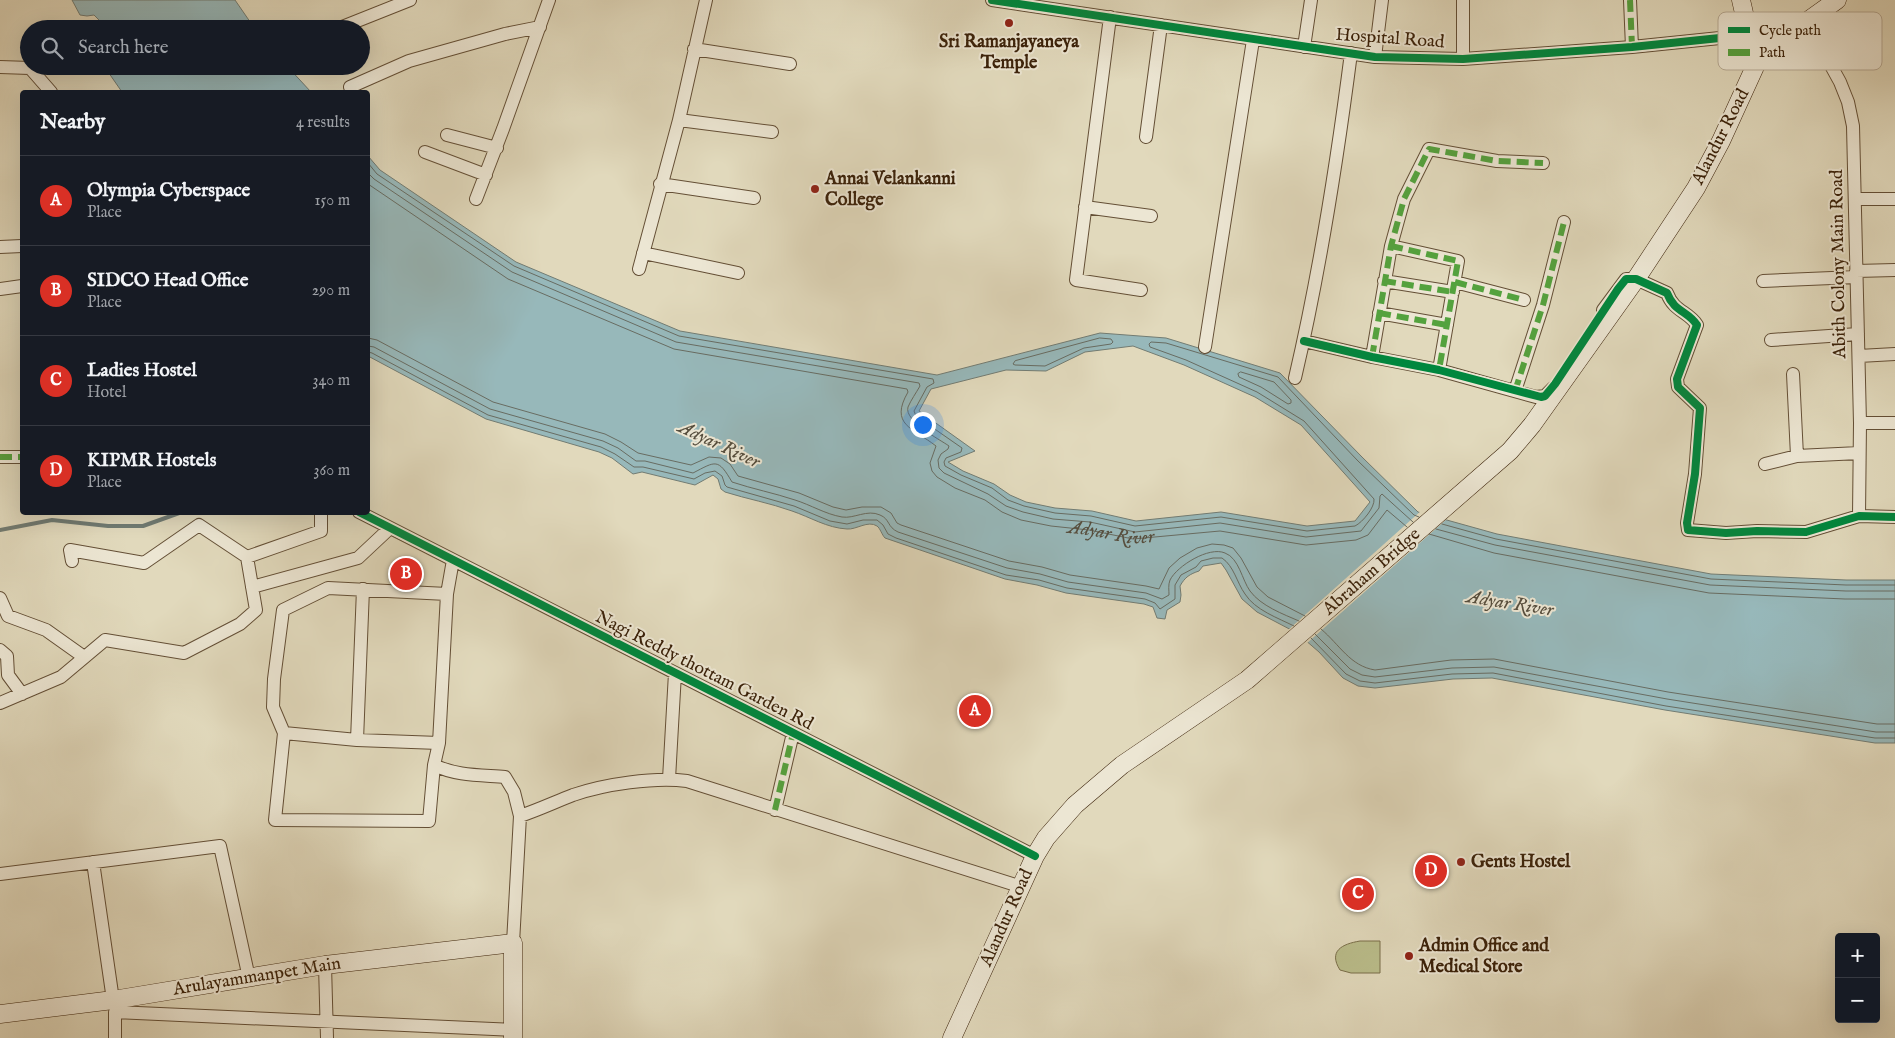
<!DOCTYPE html>
<meta charset="utf-8">
<style>
body{margin:0;font-family:"IM FELL English",serif;background:#20242c;color:#f1f3f6}
.controls{position:absolute;right:15px;bottom:15px;display:grid;overflow:hidden;border-radius:5px;box-shadow:0 5px 20px #0002}
.controls button{width:45px;height:45px;display:grid;place-items:center;padding:0;border:0;border-bottom:1px solid #363941;background:#171b24;color:#f1f3f6;font:25px sans-serif}
.you{position:absolute;left:922px;top:424px;width:18px;height:18px;margin:-12px;border:4px solid #fff;border-radius:50%;background:#1a73e8;box-shadow:0 0 0 8px #1a73e833}
.badge{display:grid;place-items:center;width:32px;height:32px;border-radius:50%;background:#d93025;color:#fff;font-size:16px;font-weight:700}
.pin{position:absolute;translate:-50% -50%;border:2px solid #fff;box-shadow:0 1px 5px #0006}
.list{margin:0;padding:0;list-style:none}
h2{display:flex;justify-content:space-between;align-items:center;height:65px;margin:0;padding:0 20px;font-size:21px}
h2 small{font-size:16px;font-weight:400;color:#9ea1a6}
.list li{display:grid;grid-template-columns:32px 1fr auto;gap:15px;align-items:center;box-sizing:border-box;height:90px;padding:0 20px;border-top:1px solid #363941}
.list b{display:block;font-size:19px;white-space:nowrap}
.list p{margin:0;font-size:16px;white-space:nowrap;color:#9ea1a6}
.list em{font-size:16px;font-style:normal;color:#9ea1a6}
.icon{flex:none;width:28px;height:28px;fill:none;stroke:currentColor;stroke-width:2;stroke-linecap:round;stroke-linejoin:round}
.map{position:relative;flex:none;width:1895px;height:1038px;overflow:hidden}
.search{position:absolute;background:#171b24;box-shadow:0 5px 20px #0002;left:20px;top:20px;width:350px;height:55px;display:flex;align-items:center;gap:12px;box-sizing:border-box;padding:0 18px;border-radius:28px;color:#9ea1a6;font-size:19px}
.panel{position:absolute;background:#171b24;box-shadow:0 5px 20px #0002;left:20px;top:90px;width:350px;height:425px;border-radius:5px}
.map>svg:first-child{display:block}
.green{fill:#babd8b;stroke:#7a6f4a}
.water{fill:#97b8ba;stroke:#727c73;fill-rule:evenodd}
.pier{fill:#e1d9bc}
.lines{fill:none;stroke-linecap:round;stroke-linejoin:round}
.shore{stroke:#686c62;stroke-width:1}
.stream{stroke:#727c73;stroke-width:4}
.street-casing{stroke:#644f36;stroke-width:14}
.secondary-casing{stroke:#3a2109;stroke-width:19}
.street{stroke:#ece6d3;stroke-width:12}
.secondary{stroke:#ece6d3;stroke-width:18}
.quiet{stroke:#54a23e;stroke-width:6;stroke-dasharray:12 6;stroke-linecap:butt}
.cycleway-casing{stroke:#ece6d3;stroke-width:11}
.cycleway{stroke:#00873e;stroke-width:8}
.poi-dot{fill:#8f2418;stroke:#ece6d3;stroke-width:2}
.labels{text-anchor:middle;dominant-baseline:central;stroke-width:4;stroke-linejoin:round;paint-order:stroke}
.street-label{font-size:18px;fill:#3a2109;stroke:#ece6d3}
.poi-label{font-size:18px;font-weight:bold;fill:#3a2109;stroke:#ece6d3;text-anchor:start}
.water-label{font-size:19px;font-style:italic;fill:#564e3e;stroke:#ece6d3}
.key{fill:#ece6d3;stroke:#b7ab96;stroke-width:1}
.key-label{font-size:14px;fill:#3a2109}
</style>
<div class="map">
<svg width="1895" height="1038" viewBox="0 0 1895 1038">
<rect width="100%" height="100%" fill="#e1d9bc"/>
<filter id="stains"><feTurbulence type="fractalNoise" baseFrequency=".004" numOctaves="4"/><feColorMatrix values="0 0 0 0 .2 0 0 0 0 .09 0 0 0 0 .02 0 0 0 .5 -.17"/></filter>
<radialGradient id="worn" r=".72"><stop offset=".6" stop-color="#630" stop-opacity="0"/><stop offset="1" stop-color="#630" stop-opacity=".3"/></radialGradient>
<!-- green -->
<path class="green" d="M 1360,941 L 1380,941 L 1380,973 L 1351,973 L 1340,970 C 1328,951 1342,944 1360,941 Z"/>
<!-- water -->
<path class="water" d="M 72,0 L 235,0 L 255,29 L 102,29 L 103,24 L 94,15 L 87,16 L 80,15 Z
M 104,66 L 287,66 L 311,92 L 122,92 Z
M 368,156 L 380,170 L 516,262 L 680,331 L 937,375 L 1100,333 L 1166,338 L 1280,373 L 1362,457 L 1418,512 L 1497,534 L 1711,574 L 1846,580 L 1895,580 L 1895,743 L 1875,743 L 1665,710 L 1492,678 L 1453,679 L 1375,688 L 1358,686 L 1343,678 L 1319,652 L 1297,633 L 1257,612 L 1242,599 L 1226,570 L 1221,563 L 1203,566 L 1199,571 C 1190,574 1185,577 1180,586 L 1181,595 L 1180,602 L 1167,610 L 1165,619 L 1157,618 L 1153,607 L 1144,604 L 1066,593 L 1037,585 L 1005,579 L 885,538 C 882,535 880,528 877,526 C 868,520 856,530 847,529 C 827,528 810,517 792,511 C 770,503 747,499 725,492 L 721,489 L 718,479 L 713,475 L 695,485 L 642,472 L 633,474 L 612,458 L 599,452 L 486,419 L 368,356 ZM 1133,346 L 1184,365 L 1255,397 L 1301,425 L 1370,502 L 1355,521 L 1307,526 L 1221,512 L 1136,521 L 1092,511 L 1055,508 L 1026,502 L 1010,495 L 994,484 L 963,471 L 948,462 L 975,451 L 919,411 L 931,389 L 1006,370 L 1046,371 L 1085,352 Z"/>
<!-- pier -->
<path class="pier" d="M 1422,510 L 1448,518 L 1306,644 L 1296,635 L 1287,631 Z"/>
<g class="lines">
<!-- shore -->
<g class="shore">
<path d="M 368,163 L 377,174 L 514,266 L 679,336 L 933,379 L 934,383 L 927,387 L 914,411 L 916,416 L 962,448 L 961,452 L 946,458 L 944,462 L 945,466 L 961,475 L 992,488 L 1008,500 L 1024,506 L 1055,513 L 1091,516 L 1135,526 L 1221,517 L 1307,531 L 1355,526 C 1363,522 1375,507 1374,499 L 1304,421 L 1257,392 L 1186,360 L 1150,347 L 1149,344 L 1151,342 L 1166,343 L 1278,377 L 1358,461 L 1414,515 L 1419,517"/>
<path d="M 368,173 L 374,179 L 512,272 L 676,342 L 919,383 L 920,386 C 916,393 911,400 908,407 C 904,421 939,439 949,446 L 948,449 L 941,454 L 938,460 L 939,468 L 944,473 L 988,494 L 1006,506 L 1023,512 L 1053,519 L 1090,522 L 1135,532 L 1220,523 L 1306,537 L 1361,531 L 1379,508 L 1380,496 L 1382,494 L 1413,522"/>
<path id="s1" d="M 368,184 L 508,279 L 674,349 L 907,389 L 908,392 C 889,425 913,428 936,446 L 930,463 L 932,471 L 937,477 L 955,488 L 985,500 L 1002,512 L 1021,520 L 1051,526 L 1089,530 L 1133,539 L 1220,531 L 1306,545 L 1356,540 L 1368,535 L 1387,510 L 1407,527"/>
<path d="M 368,338 L 377,340 L 493,402 L 605,434 L 621,442 L 638,453 L 691,465 L 709,457 L 721,458 L 730,464 L 738,476 L 799,493 L 833,507 L 846,510 L 862,507 L 881,507 L 891,513 L 897,523 L 901,525 L 1009,561 L 1042,567 L 1070,575 L 1146,586 L 1159,589 L 1169,568 L 1180,558 L 1197,548 L 1212,544 L 1224,545 L 1233,548 L 1241,558 L 1257,587 L 1268,597 L 1305,616"/>
<path d="M 1100,338 L 1111,339 L 1113,342 L 1111,344 L 1084,348 L 1045,366 L 1015,365 L 1013,364 L 1015,361 Z"/>
<path d="M 368,346 L 374,347 L 490,409 L 603,441 L 618,448 L 636,461 L 645,461 L 693,473 C 716,461 718,458 732,482 C 753,489 774,493 795,500 C 811,505 825,514 842,517 C 854,519 867,509 880,515 C 890,519 887,527 898,532 L 1007,568 L 1040,574 L 1068,582 L 1146,593 L 1162,599 L 1169,595 C 1169,590 1168,585 1170,580 C 1177,566 1209,546 1225,553 C 1239,558 1242,580 1250,591 C 1261,606 1283,614 1299,621"/>
<path d="M 368,352 L 372,353 L 488,415 L 601,447 L 615,454 L 634,467 L 643,467 L 694,479 L 705,473 L 715,471 L 722,476 L 725,485 L 727,487 L 794,506 L 830,521 L 847,524 L 863,520 L 877,520 L 883,525 L 888,534 L 896,538 L 1006,575 L 1039,580 L 1067,588 L 1145,599 L 1155,603 L 1160,609 L 1175,599 L 1175,585 L 1181,575 L 1196,567 L 1201,561 L 1213,558 L 1222,558 C 1234,566 1237,583 1245,594 C 1255,610 1278,618 1294,626"/>
<path d="M 1241,372 L 1274,382 L 1291,400 L 1291,403 L 1288,404 L 1261,387 L 1239,377 L 1238,374 Z"/>
<path d="M 1442,524 L 1496,539 L 1711,579 L 1846,585 L 1895,585"/>
<path d="M 1436,529 L 1495,545 L 1710,585 L 1846,591 L 1895,591"/>
<path d="M 1429,534 L 1494,553 L 1709,593 L 1845,599 L 1895,599"/>
<path d="M 1321,629 C 1340,645 1350,666 1375,670 L 1451,660 L 1494,659 L 1668,692 L 1877,724 L 1895,724"/>
<path d="M 1315,634 L 1350,669 L 1362,675 L 1375,677 L 1452,668 L 1494,667 L 1667,699 L 1876,732 L 1895,732"/>
<path d="M 1311,638 L 1346,674 L 1360,681 L 1375,683 L 1452,674 L 1493,673 L 1666,706 L 1875,738 L 1895,738"/>
</g>
<!-- stream -->
<path class="stream" d="M 0,530 L 52,520 L 108,526 L 143,526 L 182,512"/>
<defs>
<path id="street" d="M 992,0 L 1375,57 L 1463,59 L 1632,47 L 1749,35 L 1781,40
M 1630,0 L 1632,47
M 1110,17 L 1076,280 L 1141,290
M 1807,22 L 1840,82 L 1848,102 L 1853,126 L 1860,423 L 1859,516
M 337,29 L 410,0
M 1304,47 L 1311,0
M 694,49 L 790,64
M 1375,57 L 1382,0
M 1463,59 L 1463,0
M 0,67 L 30,68 L 51,92
M 350,87 L 409,61 L 505,34 L 540,27
M 679,120 L 772,132
M 447,135 L 497,148
M 1146,137 L 1161,25
M 425,152 L 486,175
M 660,184 L 754,198
M 476,199 L 503,129 L 549,0
M 1856,199 L 1895,199
M 1085,207 L 1151,216
M 1391,246 L 1458,261 L 1439,370
M 0,247 L 22,246
M 643,253 L 738,273
M 639,269 L 679,120 L 706,0
M 1856,271 L 1895,270
M 1384,281 L 1453,292
M 1763,281 L 1856,277
M 1455,282 L 1524,300
M 0,289 L 22,286
M 1603,310 L 1626,279 L 1636,279 L 1667,293 C 1674,312 1688,311 1697,325 L 1677,379 L 1678,387 L 1700,408 L 1695,474 L 1687,523 L 1688,530 L 1726,533 L 1757,531 L 1806,532 L 1859,516 L 1895,517
M 1379,313 L 1447,325
M 1771,340 L 1858,334
M 1304,341 L 1372,357 L 1439,370 L 1536,397 L 1545,396 L 1553,388
M 1205,347 L 1253,40
M 1859,356 L 1895,354
M 1372,357 L 1391,246 L 1404,199 L 1429,149 L 1497,161 L 1543,163
M 1793,374 L 1797,456
M 1295,378 C 1320,271 1337,162 1351,53
M 1515,391 L 1543,305 L 1564,222
M 1860,423 L 1895,423
M 0,457 L 22,457
M 1765,464 L 1797,456 L 1859,453
M 359,512 L 1035,856
M 247,557 L 321,531 L 321,512
M 453,560 L 447,594 L 439,743 L 434,765 C 456,776 481,775 505,777 L 514,792 L 520,816 L 513,943
M 252,587 L 358,558 L 390,528
M 0,598 L 8,616 L 46,630 L 84,657
M 0,650 L 7,656 L 8,675 L 22,694
M 0,703 L 61,677 L 105,640 L 184,653 L 240,624 L 256,610 L 247,557 L 199,525 L 144,563 L 70,550 L 72,561
M 284,733 L 273,707 L 274,679 L 283,610 L 328,588 L 447,594
M 357,740 L 363,589
M 434,765 L 429,821 L 275,820 L 284,733 L 357,740 L 439,743
M 669,779 L 675,673
M 775,810 L 793,733
M 520,816 C 538,810 555,802 573,795 C 605,784 654,777 687,781 L 1022,887
M 93,862 L 113,1000
M 0,874 L 220,846 L 249,978
M 325,965 L 327,1038
M 115,1038 L 115,1012 L 513,1030"/>
<path id="secondary" d="M 1741,0 L 1749,35 L 1758,60
M 0,1014 L 113,1000 L 325,965 L 513,943 L 513,1038
M 952,1038 L 1035,856 L 1046,838 L 1075,805 L 1122,765 L 1247,680 L 1510,451 L 1532,425 L 1636,279 L 1696,188 L 1721,141 L 1758,60 L 1781,40 L 1837,0"/>
</defs>
<!-- street casing -->
<use href="#street" class="street-casing"/>
<!-- secondary casing -->
<use href="#secondary" class="secondary-casing"/>
<!-- street -->
<use href="#street" class="street"/>
<!-- secondary -->
<use href="#secondary" class="secondary"/>
<!-- quiet -->
<path class="quiet" d="M 1630,0 L 1632,47
M 1391,246 L 1458,261 L 1439,370
M 1384,281 L 1453,292
M 1455,282 L 1524,300
M 1379,313 L 1447,325
M 1372,357 L 1391,246 L 1404,199 L 1429,149 L 1497,161 L 1543,163
M 1515,391 L 1543,305 L 1564,222
M 0,457 L 22,457
M 775,810 L 793,733"/>
<defs>
<path id="cycleway" d="M 992,0 L 1375,57 L 1463,59 L 1632,47 L 1749,35 L 1781,40
M 1304,341 L 1372,357 L 1439,370 L 1541,397 L 1545,396 L 1555,384 L 1618,289 L 1626,279 L 1636,279 L 1667,293 C 1674,312 1688,311 1697,325 L 1677,379 L 1678,387 L 1700,408 L 1695,474 L 1687,523 L 1688,530 L 1726,533 L 1757,531 L 1806,532 L 1859,516 L 1895,517
M 359,512 L 1035,856"/>
</defs>
<!-- cycleway casing -->
<use href="#cycleway" class="cycleway-casing"/>
<!-- cycleway -->
<use href="#cycleway" class="cycleway"/>
</g>
<!-- markers -->
<g class="poi-dot">
<circle cx="1009" cy="23" r="5"/>
<circle cx="815" cy="189" r="5"/>
<circle cx="1461" cy="862" r="5"/>
<circle cx="1409" cy="956" r="5"/>
</g>
<g class="labels">
<!-- street labels -->
<g class="street-label">
<text transform="translate(1390 39) rotate(4)">Hospital Road</text>
<text transform="translate(1721 137) rotate(-63)">Alandur Road</text>
<text transform="translate(1839 264) rotate(-91)">Abith Colony Main Road</text>
<text transform="translate(1372 572) rotate(-41)">Abraham Bridge</text>
<text transform="translate(704 671) rotate(27)">Nagi Reddy thottam Garden Rd</text>
<text transform="translate(1007 918) rotate(-66)">Alandur Road</text>
<text transform="translate(257 977) rotate(-9)">Arulayammanpet Main</text>
</g>
<!-- poi labels -->
<g class="poi-label">
<text x="1009" y="42" text-anchor="middle">Sri Ramanjayaneya<tspan x="1009" dy="21">Temple</tspan></text>
<text x="825" y="179">Annai Velankanni<tspan x="825" dy="21">College</tspan></text>
<text x="1471" y="862">Gents Hostel</text>
<text x="1419" y="946">Admin Office and<tspan x="1419" dy="21">Medical Store</tspan></text>
</g>
<!-- water labels -->
<g class="water-label">
<text transform="translate(719 445) rotate(25)">Adyar River</text>
<text stroke="none"><textPath href="#s1" startOffset="881">Adyar River</textPath></text>
<text transform="translate(1510 604) rotate(9)">Adyar River</text>
</g>
</g>
<!-- legend -->
<rect x="1718" y="12" width="164" height="58" rx="8" class="key"/>
<rect x="1728" y="27" width="22" height="6" fill="#00873e"/>
<rect x="1728" y="49" width="22" height="7" fill="#54a23e"/>
<g class="key-label">
<text x="1759" y="35">Cycle path</text>
<text x="1759" y="57">Path</text>
</g>
<rect width="100%" height="100%" filter="url(#stains)"/>
<rect width="100%" height="100%" fill="url(#worn)"/>
</svg>
<div class="controls">
<button>+</button>
<button>−</button>
</div>
<div class="you"></div>
<div class="pin badge" style="left:975px;top:711px">A</div>
<div class="pin badge" style="left:406px;top:574px">B</div>
<div class="pin badge" style="left:1358px;top:894px">C</div>
<div class="pin badge" style="left:1431px;top:871px">D</div>
<div class="search"><svg class="icon" aria-label="search" viewBox="0 0 24 24"><circle cx="10" cy="10" r="6"/><path d="M15 15l6 6"/></svg>Search here</div>
<section class="panel">
<h2>Nearby<small>4 results</small></h2>
<ul class="list">
<li><span class="badge">A</span><div><b>Olympia Cyberspace</b><p>Place</p></div><em>150 m</em></li>
<li><span class="badge">B</span><div><b>SIDCO Head Office</b><p>Place</p></div><em>290 m</em></li>
<li><span class="badge">C</span><div><b>Ladies Hostel</b><p>Hotel</p></div><em>340 m</em></li>
<li><span class="badge">D</span><div><b>KIPMR Hostels</b><p>Place</p></div><em>360 m</em></li>
</ul>
</section>
</div>
